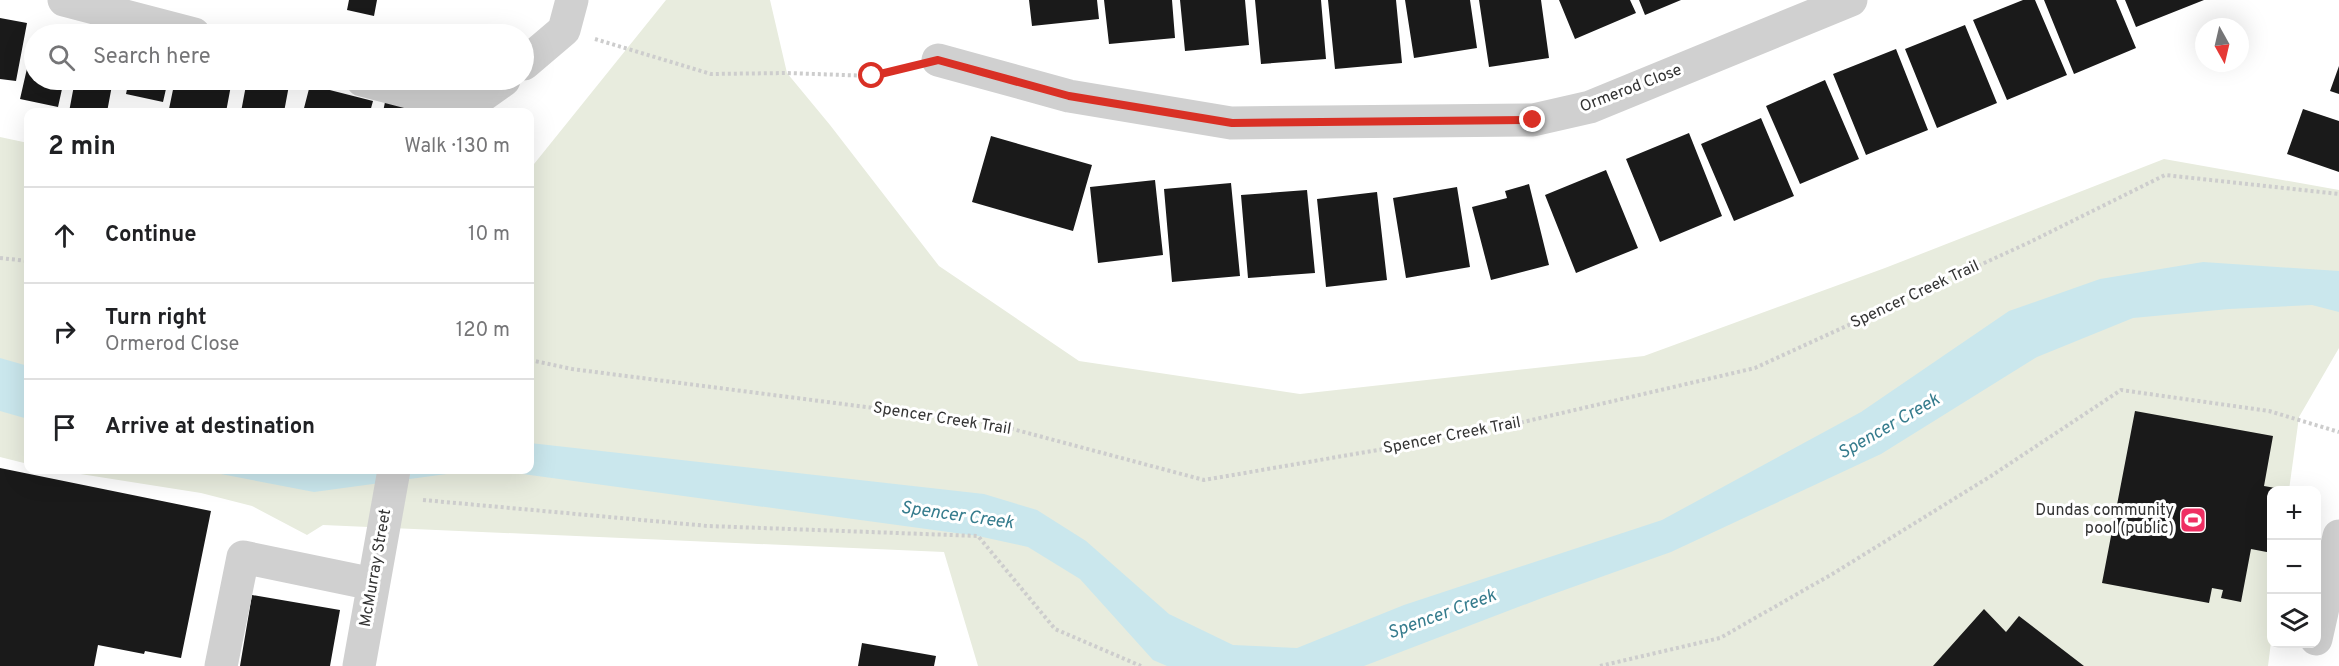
<!DOCTYPE html>
<meta charset="utf-8">
<style>
body{margin:0;font-family:Overpass,sans-serif;background:#f2f2f2;color:#202124}
.controls{position:absolute;right:18px;bottom:18px;display:grid;overflow:hidden;border-radius:12px;box-shadow:0 6px 24px #0002}
.controls button{width:54px;height:54px;display:grid;place-items:center;padding:0;border:0;border-bottom:2px solid #e0e0e0;background:#fff;color:#202124;font:30px sans-serif}
.compass{position:absolute;left:2195px;top:18px;width:54px;height:54px;border-radius:50%;background:#fff;box-shadow:0 6px 24px #0002;rotate:172deg}
.stop{position:absolute;width:18px;height:18px;margin:-14px;border:4px solid #d93025;border-radius:50%;background:#fff}
.stop.end{background:#d93025;border-color:#fff;box-shadow:0 2px 6px #0008}
.list{margin:0;padding:0;list-style:none}
h2{display:flex;justify-content:space-between;align-items:center;height:78px;margin:0;padding:0 24px;font-size:26px}
h2 small{font-size:20px;font-weight:400;color:#757577}
.list li{display:grid;grid-template-columns:39px 1fr auto;gap:18px;align-items:center;box-sizing:border-box;height:96px;padding:0 24px;border-top:2px solid #e0e0e0}
.list b{display:block;font-size:22px;white-space:nowrap}
.list p{margin:0;font-size:20px;white-space:nowrap;color:#757577}
.list em{font-size:20px;font-style:normal;color:#757577}
.icon{flex:none;width:33px;height:33px;fill:none;stroke:currentColor;stroke-width:2;stroke-linecap:round;stroke-linejoin:round}
.map{position:relative;flex:none;width:2339px;height:666px;overflow:hidden}
.search{position:absolute;background:#fff;box-shadow:0 6px 24px #0002;left:24px;top:24px;width:510px;height:66px;display:flex;align-items:center;gap:15px;box-sizing:border-box;padding:0 21px;border-radius:33px;color:#757577;font-size:22px}
.panel{position:absolute;background:#fff;box-shadow:0 6px 24px #0002;left:24px;top:108px;width:510px;height:366px;border-radius:12px}
.map>svg:first-child{display:block}
.green{fill:#e8ecde}
.water{fill:#cae7ed}
.building{fill:#1a1a1a}
.lines{fill:none;stroke-linecap:round;stroke-linejoin:round}
.path{stroke:#cdcdcd;stroke-width:4;stroke-dasharray:3 3;stroke-linecap:butt}
.minor{stroke:#d0d0d0;stroke-width:33}
.route{stroke:#d93025;stroke-width:8}
.labels{text-anchor:middle;dominant-baseline:central;stroke-width:6;stroke-linejoin:round;paint-order:stroke}
.street-label{font-size:16px;fill:#333;stroke:#fff}
.poi-label{font-size:16px;fill:#333;stroke:#fff;text-anchor:end}
.water-label{font-size:18px;font-style:italic;fill:#367c8d;stroke:#fff}
</style>
<div class="map">
<svg width="2339" height="666" viewBox="0 0 2339 666">
<rect width="100%" height="100%" fill="#fff"/>
<!-- green -->
<path class="green" d="M 666,0 L 770,0 L 787,73 L 830,125 L 939,266 L 1079,361 L 1300,394 L 1644,356 L 1885,268 L 2164,159 L 2339,190 L 2339,348 L 2299,417 L 2289,490 L 2272,490 L 2272,634 L 2268,666 L 978,666 L 944,552 L 323,525 L 307,535 L 252,506 L 201,493 L 55,470 L 530,470 L 530,169 Z
M 0,137 L 28,143 L 28,464 L 0,457 Z"/>
<!-- water -->
<path class="water" d="M 2203,262 L 2339,271 L 2339,312 L 2312,305 L 2229,309 L 2133,318 L 2037,357 L 1881,454 L 1671,552 L 1542,598 L 1364,666 L 1167,666 L 1153,660 L 1080,579 L 1028,547 L 978,536 L 493,470 L 530,470 L 530,443 L 984,494 L 1037,510 L 1086,541 L 1169,614 L 1233,645 L 1297,648 L 1404,605 L 1662,520 L 1861,412 L 2009,311 L 2100,279 Z
M 0,358 L 28,366 L 28,419 L 0,411 Z
M 200,470 L 476,470 L 314,492 Z"/>
<!-- building -->
<path class="building" d="M 349,0 L 377,0 L 374,16 L 347,10 Z
M 1029,0 L 1097,0 L 1099,19 L 1032,26 Z
M 1104,0 L 1172,0 L 1175,38 L 1109,44 Z
M 1180,0 L 1245,0 L 1249,45 L 1185,51 Z
M 1255,0 L 1321,0 L 1326,59 L 1261,64 Z
M 1328,0 L 1396,0 L 1402,63 L 1335,69 Z
M 1405,0 L 1470,0 L 1477,48 L 1414,58 Z
M 1479,0 L 1541,0 L 1549,58 L 1489,67 Z
M 1559,0 L 1630,0 L 1636,13 L 1575,39 Z
M 1639,0 L 1681,0 L 1645,15 Z
M 2023,0 L 2035,0 L 2067,75 L 2007,100 L 1973,20 Z
M 2044,0 L 2116,0 L 2136,48 L 2074,74 Z
M 2125,0 L 2204,0 L 2136,27 Z
M 0,18 L 27,23 L 16,81 L 0,79 Z
M 1965,25 L 1997,103 L 1937,128 L 1905,49 Z
M 34,38 L 34,80 L 64,80 L 58,107 L 20,99 Z
M 1896,49 L 1928,130 L 1866,155 L 1833,74 Z
M 2339,66 L 2339,94 L 2330,91 Z
M 75,80 L 113,80 L 107,112 L 69,112 Z
M 129,80 L 168,80 L 163,102 L 126,94 Z
M 175,80 L 232,80 L 226,112 L 185,112 L 169,109 Z
M 247,80 L 290,80 L 284,112 L 241,112 Z
M 1825,80 L 1859,159 L 1800,184 L 1766,106 Z
M 310,85 L 373,101 L 370,112 L 303,112 Z
M 386,97 L 424,112 L 383,112 Z
M 2303,109 L 2339,121 L 2339,172 L 2287,154 Z
M 1761,118 L 1794,196 L 1734,221 L 1701,144 Z
M 1689,133 L 1722,216 L 1660,242 L 1626,159 Z
M 991,136 L 1092,165 L 1073,231 L 972,202 Z
M 1606,170 L 1638,248 L 1576,273 L 1545,195 Z
M 1155,180 L 1163,255 L 1098,263 L 1090,187 Z
M 1231,183 L 1240,276 L 1172,282 L 1164,189 Z
M 1529,184 L 1549,265 L 1491,280 L 1472,207 L 1507,198 L 1505,191 Z
M 1457,187 L 1470,267 L 1406,278 L 1393,198 Z
M 1307,190 L 1315,273 L 1248,278 L 1241,195 Z
M 1377,192 L 1387,280 L 1326,287 L 1317,199 Z
M 2135,411 L 2273,436 L 2264,486 L 2281,489 L 2272,490 L 2272,553 L 2251,549 L 2241,602 L 2221,598 L 2223,590 L 2212,588 L 2209,603 L 2102,583 Z
M 0,468 L 211,511 L 181,658 L 145,651 L 144,654 L 98,645 L 94,666 L 0,666 Z
M 252,595 L 340,610 L 330,666 L 240,666 Z
M 1984,609 L 2006,632 L 2019,616 L 2084,666 L 1933,666 Z
M 862,643 L 936,656 L 934,666 L 858,666 Z"/>
<g class="lines">
<!-- path -->
<path class="path" d="M 595,39 L 711,74 L 787,73 L 872,76 L 908,67
M 0,258 L 28,261
M 530,360 L 572,369 L 990,423 L 1204,480 L 1476,433 L 1755,368 L 2030,242 L 2165,175 L 2339,194
M 423,500 L 708,526 L 978,536 L 1055,629 L 1141,666
M 1600,666 L 1720,638 L 1834,573 L 1991,476 L 2121,390 L 2269,411 L 2339,432"/>
<!-- minor -->
<path class="minor" d="M 64,0 L 194,34
M 938,60 L 1069,96 L 1231,123 L 1533,120 L 1590,107 L 1851,0
M 524,64 L 564,30 L 572,0
M 362,80 L 466,107
M 464,112 L 466,107 L 504,80
M 2316,639 L 2339,536
M 221,666 L 243,557 L 373,584
M 359,666 L 394,470"/>
</g>
<g class="lines">
<!-- route -->
<path class="route" d="M 872,76 L 938,60 L 1069,96 L 1232,123 L 1533,120"/>
</g>
<!-- icons -->
<defs>
<symbol id="stadium-square" viewBox="-11 -11 22 22"><rect x="-9" y="-9" width="18" height="18" rx="4" fill="#ef2f63" stroke="#fff"/><path d="M0-5a6.5 5 0 1 0 0 10a6.5 5 0 1 0 0-10ZM-3.5-1.8h7v3.6h-7Z" fill="#fff"/></symbol>
</defs>
<g fill-rule="evenodd">
<use href="#stadium-square" x="2178" y="505" width="30" height="30"/>
</g>
<g class="labels">
<!-- street labels -->
<g class="street-label">
<text transform="translate(1631 89) rotate(-21)">Ormerod Close</text>
<text transform="translate(1915 295) rotate(-25)">Spencer Creek Trail</text>
<text transform="translate(942 419) rotate(9)">Spencer Creek Trail</text>
<text transform="translate(1452 436) rotate(-11)">Spencer Creek Trail</text>
<text transform="translate(376 568) rotate(-80)">McMurray Street</text>
</g>
<!-- poi labels -->
<g class="poi-label">
<text x="2174" y="511">Dundas community<tspan x="2174" dy="18">pool (public)</tspan></text>
</g>
<!-- water labels -->
<g class="water-label">
<text transform="translate(1889 427) rotate(-30)">Spencer Creek</text>
<text transform="translate(957 516) rotate(8)">Spencer Creek</text>
<text transform="translate(1442 615) rotate(-20)">Spencer Creek</text>
</g>
</g>
</svg>
<div class="controls">
<button>+</button>
<button>−</button>
<button><svg class="icon" aria-label="layers" viewBox="0 0 24 24"><path d="M12 4l9 5-9 5-9-5zM3 14l9 5 9-5"/></svg></button>
</div>
<svg class="compass" viewBox="-18 -18 36 36"><path d="M0-13l5 13h-10z" fill="#e53935"/><path d="M0 13l5-13h-10z" fill="#757577"/></svg>
<div class="stop" style="left:872px;top:76px"></div>
<div class="stop end" style="left:1533px;top:120px"></div>
<div class="search"><svg class="icon" aria-label="search" viewBox="0 0 24 24"><circle cx="10" cy="10" r="6"/><path d="M15 15l6 6"/></svg>Search here</div>
<section class="panel">
<h2>2 min<small>Walk · 130 m</small></h2>
<ul class="list">
<li><svg class="icon" aria-label="ahead" viewBox="0 0 24 24"><path d="M12 20V5M6 11l6-6 6 6"/></svg><div><b>Continue</b></div><em>10 m</em></li>
<li><svg class="icon" aria-label="right" viewBox="0 0 24 24"><path d="M7 20v-9h11M14 6l5 5-5 5"/></svg><div><b>Turn right</b><p>Ormerod Close</p></div><em>120 m</em></li>
<li><svg class="icon" aria-label="arrive" viewBox="0 0 24 24"><path d="M6 21V4h12l-3 4 3 4H6"/></svg><div><b>Arrive at destination</b></div></li>
</ul>
</section>
</div>
